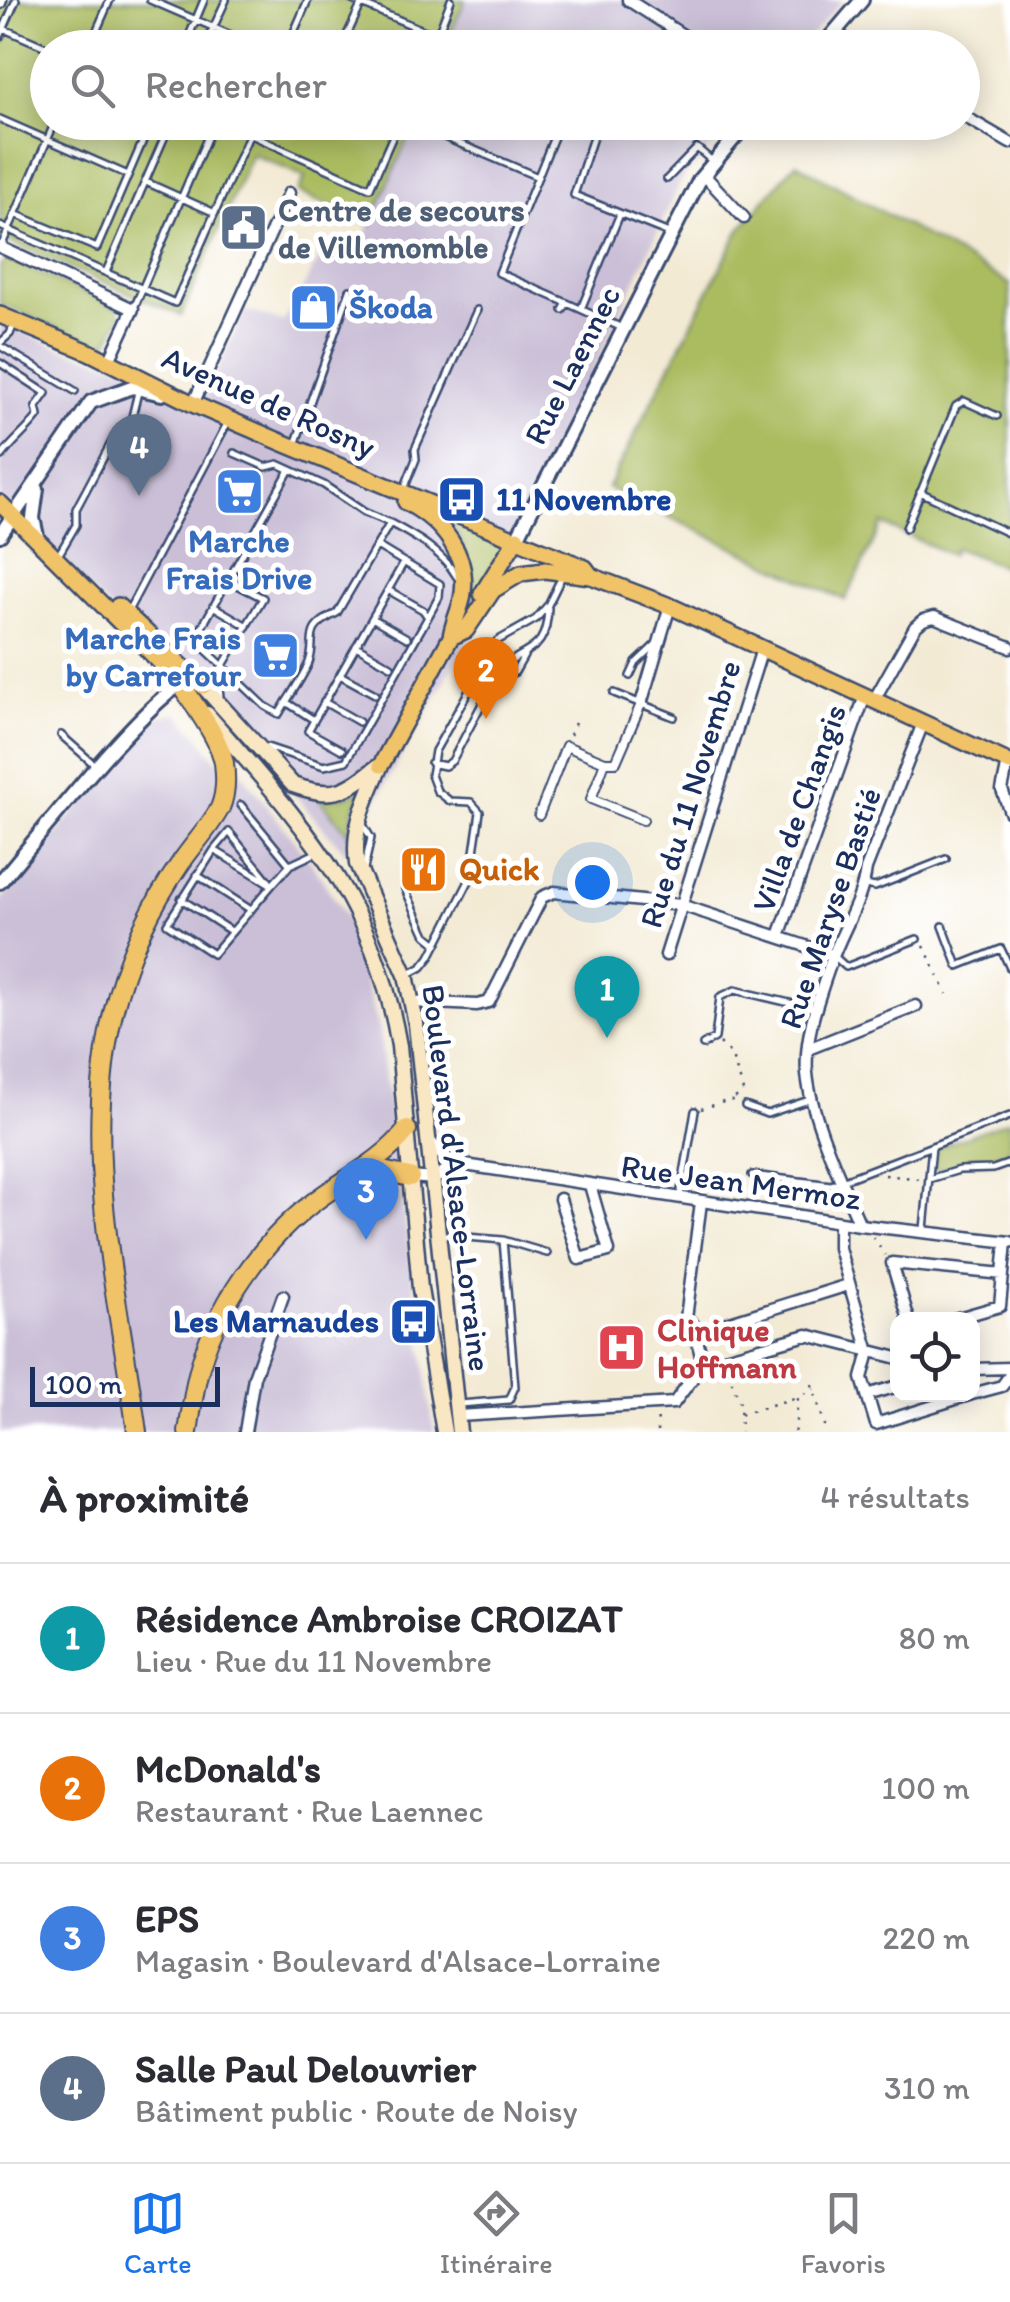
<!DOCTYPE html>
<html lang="fr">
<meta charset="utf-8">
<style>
body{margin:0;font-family:Itim,sans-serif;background:#f7f7f7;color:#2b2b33}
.controls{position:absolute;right:30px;bottom:30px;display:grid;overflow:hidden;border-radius:20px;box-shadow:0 5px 25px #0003}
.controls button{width:90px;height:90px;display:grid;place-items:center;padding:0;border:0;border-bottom:2px solid #e1e1e2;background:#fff;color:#2b2b33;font:50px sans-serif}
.scale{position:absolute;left:30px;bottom:25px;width:190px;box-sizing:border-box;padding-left:10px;border:5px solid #1b2f5e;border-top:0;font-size:28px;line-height:35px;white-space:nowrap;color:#1b2f5e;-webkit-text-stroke:8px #fff;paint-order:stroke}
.you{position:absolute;left:592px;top:882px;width:35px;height:35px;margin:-25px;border:8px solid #fff;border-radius:50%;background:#1a73e8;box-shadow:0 0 0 15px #1a73e833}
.badge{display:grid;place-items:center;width:65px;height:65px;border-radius:50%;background:#1a73e8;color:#fff;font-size:32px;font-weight:700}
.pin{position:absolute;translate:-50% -82px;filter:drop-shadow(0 2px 5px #0008)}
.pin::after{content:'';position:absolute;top:52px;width:35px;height:30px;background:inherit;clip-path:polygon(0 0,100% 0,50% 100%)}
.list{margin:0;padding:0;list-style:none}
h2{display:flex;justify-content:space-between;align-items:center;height:130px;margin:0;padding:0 40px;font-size:42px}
h2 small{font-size:32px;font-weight:400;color:#7c7c81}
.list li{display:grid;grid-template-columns:65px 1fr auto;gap:30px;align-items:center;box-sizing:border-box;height:150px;padding:0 40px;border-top:2px solid #e1e1e2}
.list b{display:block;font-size:38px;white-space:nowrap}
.list p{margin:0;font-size:32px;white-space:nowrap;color:#7c7c81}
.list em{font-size:32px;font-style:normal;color:#7c7c81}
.icon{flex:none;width:55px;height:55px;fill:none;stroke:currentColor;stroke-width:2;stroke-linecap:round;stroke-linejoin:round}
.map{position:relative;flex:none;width:1010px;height:1432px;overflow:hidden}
.search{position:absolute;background:#fff;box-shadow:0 5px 25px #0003;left:30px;right:30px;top:30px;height:110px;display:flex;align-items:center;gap:25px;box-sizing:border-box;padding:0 35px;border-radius:55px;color:#7c7c81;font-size:38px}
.sheet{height:730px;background:#fff}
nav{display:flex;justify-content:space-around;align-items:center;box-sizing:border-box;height:140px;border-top:2px solid #e1e1e2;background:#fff;font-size:28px;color:#7c7c81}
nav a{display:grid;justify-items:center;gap:5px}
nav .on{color:#1a73e8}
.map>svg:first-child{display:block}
.industrial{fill:#cabfd7}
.green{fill:#abbc60;stroke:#63765f;stroke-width:2.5}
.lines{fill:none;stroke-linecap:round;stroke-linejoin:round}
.service-casing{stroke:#3b4b70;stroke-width:10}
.pedestrian-casing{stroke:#3b4b70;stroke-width:12}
.minor-casing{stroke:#3b4b70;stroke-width:15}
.tertiary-casing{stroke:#3b4b70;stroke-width:18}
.secondary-casing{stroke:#3b4b70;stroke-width:19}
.primary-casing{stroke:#3b4b70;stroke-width:20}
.motorway-casing{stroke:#3b4b70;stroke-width:22}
.path{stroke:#3b4b70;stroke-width:2.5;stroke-dasharray:2.5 8;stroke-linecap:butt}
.service{stroke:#fff;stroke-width:5}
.pedestrian{stroke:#fff;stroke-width:8}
.minor{stroke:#fff;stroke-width:10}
.tertiary{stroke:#fff;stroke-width:12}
.secondary{stroke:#f9e7c3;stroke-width:14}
.primary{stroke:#f1c369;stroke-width:15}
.motorway{stroke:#f1c369;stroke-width:18}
.labels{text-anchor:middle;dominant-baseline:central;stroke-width:10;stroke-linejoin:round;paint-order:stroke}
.service-label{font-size:32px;font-weight:bold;fill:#4e5e75;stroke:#fff;text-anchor:start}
.shop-label{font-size:32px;font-weight:bold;fill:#366cbe;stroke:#fff;text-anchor:start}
.street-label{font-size:32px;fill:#1b2f5e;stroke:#fff}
.transit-label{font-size:32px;font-weight:bold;fill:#164399;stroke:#fff;text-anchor:start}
.food-label{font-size:32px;font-weight:bold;fill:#c56008;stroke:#fff;text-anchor:start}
.health-label{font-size:32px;font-weight:bold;fill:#be3a42;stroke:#fff;text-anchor:start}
</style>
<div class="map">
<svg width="1010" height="1432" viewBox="0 0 1010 1432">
<rect width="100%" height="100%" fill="#fff"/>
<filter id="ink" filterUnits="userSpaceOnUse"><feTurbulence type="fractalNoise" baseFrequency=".01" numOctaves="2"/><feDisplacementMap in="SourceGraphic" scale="20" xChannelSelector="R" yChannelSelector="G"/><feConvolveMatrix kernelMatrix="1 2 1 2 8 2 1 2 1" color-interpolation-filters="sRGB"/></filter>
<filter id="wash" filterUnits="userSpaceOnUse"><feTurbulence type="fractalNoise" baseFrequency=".0048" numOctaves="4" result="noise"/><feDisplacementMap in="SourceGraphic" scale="40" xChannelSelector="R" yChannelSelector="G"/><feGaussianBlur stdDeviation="2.25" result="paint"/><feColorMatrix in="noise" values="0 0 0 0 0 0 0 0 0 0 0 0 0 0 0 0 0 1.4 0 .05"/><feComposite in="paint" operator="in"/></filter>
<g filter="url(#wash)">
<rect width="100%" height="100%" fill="#f3ead4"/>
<!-- industrial -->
<path class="industrial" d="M 465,0 L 843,0 L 801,47 L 445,48 Z
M 414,123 L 733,123 L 683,177 L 525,518 L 524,543 L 346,853 L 245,739 L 0,503 L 0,322 L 59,348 L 155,376 L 206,397 L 245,310 L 283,322 L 326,247 L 354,261 Z
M 177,713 L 198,735 L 216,760 L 237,767 L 311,862 L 345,915 L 378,1025 L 434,1432 L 0,1432 L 0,901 L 153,718 Z"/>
<!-- green -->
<path class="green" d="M 5,0 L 465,0 L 445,47 L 48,48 L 48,122 L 414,123 L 371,224 L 298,192 L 305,177 L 252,154 L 181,315 L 0,238 L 0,11 Z
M 796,163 L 1010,284 L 1010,569 L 955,548 L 951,555 L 882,524 L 845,600 L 608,488 L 740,229 Z
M 8,259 L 117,307 L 121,315 L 109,341 L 99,346 L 0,304 L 0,265 Z
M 446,517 L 510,542 L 473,601 C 466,560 473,556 446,517 Z
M 364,790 L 355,806 L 348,833 L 320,799 L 343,797 Z
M 1010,1120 L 1010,1150 L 995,1155 L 997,1162 L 964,1163 L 934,1171 L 936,1148 Z"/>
</g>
<g filter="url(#ink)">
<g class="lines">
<defs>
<path id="service" d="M 150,0 L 261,48
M 352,0 L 437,36 L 432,48
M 4,29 L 48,48
M 437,36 L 451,0
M 0,37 L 16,0
M 89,48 L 110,0
M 184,48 L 204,0
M 204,48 L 226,0
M 287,48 L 308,0
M 341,48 L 361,5
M 0,119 L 128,175
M 222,122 L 370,188 L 399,122
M 560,122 L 499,273 L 567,303
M 598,122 L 574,195 L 669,233
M 430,131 L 538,177
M 667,179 L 697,148 L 712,161
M 146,182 L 215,213
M 15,214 L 97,248 L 151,122
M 0,226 L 175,303 L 255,122
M 1,247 L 55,122
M 106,272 L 171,122
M 134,308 L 214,122
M 581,309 L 620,214
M 563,310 L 567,303 L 620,327
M 0,343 L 10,334 L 14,324
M 0,346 L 75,391
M 0,363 L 46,393 L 36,407 L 38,416 C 27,431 14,440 2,456 L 0,454
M 295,445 L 350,290
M 234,453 L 266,467 L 278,464 L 324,485 L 364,512 L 390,523 L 337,613 C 299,631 319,640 308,665 C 300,682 288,698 279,714 L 265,706 L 203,647 L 198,634 L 289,471
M 404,489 L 416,459 L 415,449 L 477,310
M 920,492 L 1010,534
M 390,523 C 416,537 442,551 457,577
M 906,528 L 956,406 L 964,401 L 997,416
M 59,554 L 76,525 L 76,509 L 117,432 L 131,421 L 139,388
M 388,590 L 423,610 L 428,617
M 213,606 L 247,626
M 128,611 L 228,422
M 372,618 L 407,638
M 356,646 L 391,666
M 340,675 L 375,694
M 630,676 L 636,663 L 655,645
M 497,679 L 515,672 L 524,656
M 614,693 L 674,717
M 220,698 L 218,674 L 263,598 L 228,580
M 286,702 L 314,720
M 324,702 L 359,722
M 61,735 L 96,766
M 267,747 L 324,766 L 346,761 L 428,617 L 439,597 L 440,584 L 377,546
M 342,750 L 308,731 L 404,562
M 431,763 L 445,766 L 452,761 L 497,675 C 523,643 546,659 548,608
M 241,805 L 290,865 L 318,852
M 362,823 L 371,838 L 364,869
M 229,832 L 272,885 L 213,954 L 167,924 L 214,850 Z
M 214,850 L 272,885 L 290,865
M 414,861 L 405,889 L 426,935 L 437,944
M 197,875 L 251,910
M 865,885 L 875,887 L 946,859
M 181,899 L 232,932
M 943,926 L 958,966 L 1001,949 L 1010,968
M 834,956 L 846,967 L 917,939
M 407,975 L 422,967 L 430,957 L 470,879 L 480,812 L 471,802 L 450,801 L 437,791 L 431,775 L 435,751 L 497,641 L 536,619 L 548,605 L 563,574
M 703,1045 L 715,1038 L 720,997 L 735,990 L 815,1009
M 745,1106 L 767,1114 L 812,1099
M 752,1175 L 831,1185 L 1010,1116
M 929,1179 L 959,1170 L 993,1169 L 1010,1163
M 680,1196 L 695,1111
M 924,1229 L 932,1146
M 442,1235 L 503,1240 L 547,1253
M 460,1404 L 509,1400 L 515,1387 L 503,1240"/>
<path id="pedestrian" d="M 605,762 L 591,799 L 643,820
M 539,815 L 566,746 L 605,762 L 616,762 L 641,704"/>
<path id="minor" d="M 628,0 L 703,48
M 0,3 L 1,0
M 836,32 L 857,48
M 962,115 L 1010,143
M 704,175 L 744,218
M 0,247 L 133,309 L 109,361
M 193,404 L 289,193
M 874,700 L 915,627 L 923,620 L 934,617 L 1010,647
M 641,704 L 670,606
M 1008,762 L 1002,790 L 1010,812
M 779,936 L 865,696
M 666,955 L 762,649
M 412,1002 L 477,1005 L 489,1002 L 542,897 L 554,892 L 681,905 L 833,955
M 808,1049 L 916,1006
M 431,1142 L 445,1159 L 465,1165 L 860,1225 L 1010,1242
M 410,1177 L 435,1179 L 447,1169 L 464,1165
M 560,1199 L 579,1259 L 609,1251 L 590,1185
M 839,1222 L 839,1248 L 869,1352
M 860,1225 C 842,1182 811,1119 807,1073 C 804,1036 819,997 831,962 C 842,930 862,902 866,869 L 923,723
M 909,1320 L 892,1263 L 1003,1274 L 1006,1242
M 951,1320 L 1000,1306 L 1003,1274
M 695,1333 L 848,1285
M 869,1352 L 862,1378 L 876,1424 L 972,1394
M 703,1364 L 807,1335 L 898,1358
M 972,1369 L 1010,1368
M 972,1394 L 1002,1386 L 1010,1375
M 867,1395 L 898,1386
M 458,1416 L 674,1403 L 703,1364 L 693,1324 L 686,1318 L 701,1202
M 245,1432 L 254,1377 L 283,1296"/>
<path id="tertiary" d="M 821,48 L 862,0
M 37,489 L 33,518 L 37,536
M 0,535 L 91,402 L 132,387 L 162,394
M 517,538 L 700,179 L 748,122
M 0,882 C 31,846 151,692 187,682"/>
<path id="secondary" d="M 203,686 L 293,785 C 333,799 344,793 376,768
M 207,714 C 302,825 374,896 399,1046 L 420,1289 L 444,1432
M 381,765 C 366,799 352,826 357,864 L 406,975 L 416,1024 L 459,1432"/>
<path id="primary" d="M 0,315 L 89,352 L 193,404 L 281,442 L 585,568 L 591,576
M 406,502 C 442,521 471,555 462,599 C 459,612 453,623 451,637
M 0,503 L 181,683
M 482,594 L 517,538
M 118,606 L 203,686
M 451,637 L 466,630 L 493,590 L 521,573 L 545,570 L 591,576 L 670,606 L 1010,763
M 381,765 L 451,637 L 459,630"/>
<path id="motorway" d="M 368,1168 L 410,1177
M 137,1432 C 117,1289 77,1136 118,994 C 131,948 153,903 180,864 C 192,846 210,827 220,808 C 226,794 226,778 224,763 C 219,736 194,707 181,683
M 188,1432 C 191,1414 193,1396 197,1378 C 213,1309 264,1237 322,1196 C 352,1175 383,1160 407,1130"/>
</defs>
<!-- service casing -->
<use href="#service" class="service-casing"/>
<!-- pedestrian casing -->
<use href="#pedestrian" class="pedestrian-casing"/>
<!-- minor casing -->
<use href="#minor" class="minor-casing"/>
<!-- tertiary casing -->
<use href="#tertiary" class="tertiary-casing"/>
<!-- secondary casing -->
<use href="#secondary" class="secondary-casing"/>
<!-- primary casing -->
<use href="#primary" class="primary-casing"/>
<!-- motorway casing -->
<use href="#motorway" class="motorway-casing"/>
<!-- path -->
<path class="path" d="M 570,735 L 577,718
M 924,946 L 947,994
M 720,1043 L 731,1054 L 743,1089 L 741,1095 L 730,1100
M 701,1109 L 730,1100 L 736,1102
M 885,1175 L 922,1179
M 873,1237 L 885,1255
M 728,1371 L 740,1403 L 741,1432
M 812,1384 L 827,1432
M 741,1414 L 798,1397
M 657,1432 L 658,1415
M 795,1432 L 798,1397 L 814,1389
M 1005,1432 L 1010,1426"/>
<!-- service -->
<use href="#service" class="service"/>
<!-- pedestrian -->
<use href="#pedestrian" class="pedestrian"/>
<!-- minor -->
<use href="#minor" class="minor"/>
<!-- tertiary -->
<use href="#tertiary" class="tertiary"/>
<!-- secondary -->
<use href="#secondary" class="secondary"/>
<!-- primary -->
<use href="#primary" class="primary"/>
<!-- motorway -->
<use href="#motorway" class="motorway"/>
</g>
</g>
<!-- icons -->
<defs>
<symbol id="civic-square" viewBox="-11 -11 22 22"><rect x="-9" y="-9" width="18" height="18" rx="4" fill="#5c6f8a" stroke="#fff"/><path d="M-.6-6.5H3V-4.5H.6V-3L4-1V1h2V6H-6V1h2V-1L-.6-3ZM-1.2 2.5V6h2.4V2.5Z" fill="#fff"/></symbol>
<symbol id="shop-square" viewBox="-11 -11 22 22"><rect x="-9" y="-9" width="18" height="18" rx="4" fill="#3f7fe0" stroke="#fff"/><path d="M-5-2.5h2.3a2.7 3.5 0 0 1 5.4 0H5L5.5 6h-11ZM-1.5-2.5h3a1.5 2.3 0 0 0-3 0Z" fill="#fff"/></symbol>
<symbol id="supermarket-square" viewBox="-11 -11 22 22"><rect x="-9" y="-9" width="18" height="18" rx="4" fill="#3f7fe0" stroke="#fff"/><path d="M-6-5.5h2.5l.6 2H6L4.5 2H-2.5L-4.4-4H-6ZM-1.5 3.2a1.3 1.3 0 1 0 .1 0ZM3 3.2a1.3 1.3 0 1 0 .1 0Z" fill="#fff"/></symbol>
<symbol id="bus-square" viewBox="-11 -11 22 22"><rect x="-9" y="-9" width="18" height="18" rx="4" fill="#1a4fb4" stroke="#fff"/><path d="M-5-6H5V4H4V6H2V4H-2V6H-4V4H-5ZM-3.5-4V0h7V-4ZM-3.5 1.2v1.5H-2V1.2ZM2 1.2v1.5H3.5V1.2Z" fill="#fff"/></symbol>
<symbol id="restaurant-square" viewBox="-11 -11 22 22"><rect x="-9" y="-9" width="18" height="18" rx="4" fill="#e8710a" stroke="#fff"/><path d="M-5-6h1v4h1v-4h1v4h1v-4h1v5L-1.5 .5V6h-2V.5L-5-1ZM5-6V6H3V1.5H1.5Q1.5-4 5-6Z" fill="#fff"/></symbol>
<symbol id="hospital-square" viewBox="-11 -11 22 22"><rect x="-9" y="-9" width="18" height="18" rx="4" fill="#e0444e" stroke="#fff"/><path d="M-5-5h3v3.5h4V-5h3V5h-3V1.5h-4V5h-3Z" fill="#fff"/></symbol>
</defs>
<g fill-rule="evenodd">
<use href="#civic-square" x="216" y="200" width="55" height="55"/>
<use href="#shop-square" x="286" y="280" width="55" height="55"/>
<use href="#supermarket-square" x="212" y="464" width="55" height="55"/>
<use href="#bus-square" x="434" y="472" width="55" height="55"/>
<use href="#supermarket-square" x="248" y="628" width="55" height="55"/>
<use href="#restaurant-square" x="396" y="842" width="55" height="55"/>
<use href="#bus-square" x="386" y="1294" width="55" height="55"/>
<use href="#hospital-square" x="594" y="1320" width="55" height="55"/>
</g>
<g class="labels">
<!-- service labels -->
<g class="service-label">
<text x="278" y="210">Centre de secours<tspan x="278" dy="37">de Villemomble</tspan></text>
</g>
<!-- shop labels -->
<g class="shop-label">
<text x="349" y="307">Škoda</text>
<text x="239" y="541" text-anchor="middle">Marche<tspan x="239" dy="37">Frais Drive</tspan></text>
<text x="241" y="638" text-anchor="end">Marche Frais<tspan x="241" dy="37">by Carrefour</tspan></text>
</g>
<!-- street labels -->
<g class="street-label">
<text transform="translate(572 365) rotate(-63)">Rue Laennec</text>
<text transform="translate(269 402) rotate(24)">Avenue de Rosny</text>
<text transform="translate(690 794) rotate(-73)">Rue du 11 Novembre</text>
<text transform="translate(799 808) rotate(-70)">Villa de Changis</text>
<text transform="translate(830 908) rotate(-71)">Rue Maryse Bastié</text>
<text transform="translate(457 1178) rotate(83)">Boulevard d'Alsace-Lorraine</text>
<text transform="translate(741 1182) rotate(8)">Rue Jean Mermoz</text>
</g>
<!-- transit labels -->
<g class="transit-label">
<text x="496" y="499">11 Novembre</text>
<text x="379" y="1321" text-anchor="end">Les Marnaudes</text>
</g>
<!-- food labels -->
<g class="food-label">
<text x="459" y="869">Quick</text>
</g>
<!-- health labels -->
<g class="health-label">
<text x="657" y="1330">Clinique<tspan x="657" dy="37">Hoffmann</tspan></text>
</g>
</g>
</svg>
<div class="controls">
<button><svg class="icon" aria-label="locate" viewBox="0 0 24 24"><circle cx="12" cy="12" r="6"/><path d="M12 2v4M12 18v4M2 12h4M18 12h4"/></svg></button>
</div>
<div class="scale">100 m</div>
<div class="you"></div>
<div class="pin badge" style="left:607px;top:1038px;background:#0f9aa8">1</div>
<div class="pin badge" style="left:486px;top:719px;background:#e8710a">2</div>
<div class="pin badge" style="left:366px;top:1240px;background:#3f7fe0">3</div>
<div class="pin badge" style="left:139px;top:496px;background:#5c6f8a">4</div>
<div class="search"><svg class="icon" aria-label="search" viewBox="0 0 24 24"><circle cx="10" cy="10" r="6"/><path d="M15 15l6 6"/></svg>Rechercher</div>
</div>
<section class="sheet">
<h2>À proximité<small>4 résultats</small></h2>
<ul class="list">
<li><span class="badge" style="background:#0f9aa8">1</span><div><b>Résidence Ambroise CROIZAT</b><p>Lieu · Rue du 11 Novembre</p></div><em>80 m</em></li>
<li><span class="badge" style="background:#e8710a">2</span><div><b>McDonald's</b><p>Restaurant · Rue Laennec</p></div><em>100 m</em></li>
<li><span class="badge" style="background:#3f7fe0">3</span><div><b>EPS</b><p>Magasin · Boulevard d'Alsace-Lorraine</p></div><em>220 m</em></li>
<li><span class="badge" style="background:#5c6f8a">4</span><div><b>Salle Paul Delouvrier</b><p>Bâtiment public · Route de Noisy</p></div><em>310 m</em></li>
</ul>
</section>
<nav>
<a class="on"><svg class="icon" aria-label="map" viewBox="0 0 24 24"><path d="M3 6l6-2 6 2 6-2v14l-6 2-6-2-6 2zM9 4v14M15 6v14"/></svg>Carte</a>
<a><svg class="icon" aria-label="directions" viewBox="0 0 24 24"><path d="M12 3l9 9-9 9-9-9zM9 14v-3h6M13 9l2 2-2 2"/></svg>Itinéraire</a>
<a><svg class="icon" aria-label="saved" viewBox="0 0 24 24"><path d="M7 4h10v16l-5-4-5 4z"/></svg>Favoris</a>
</nav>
